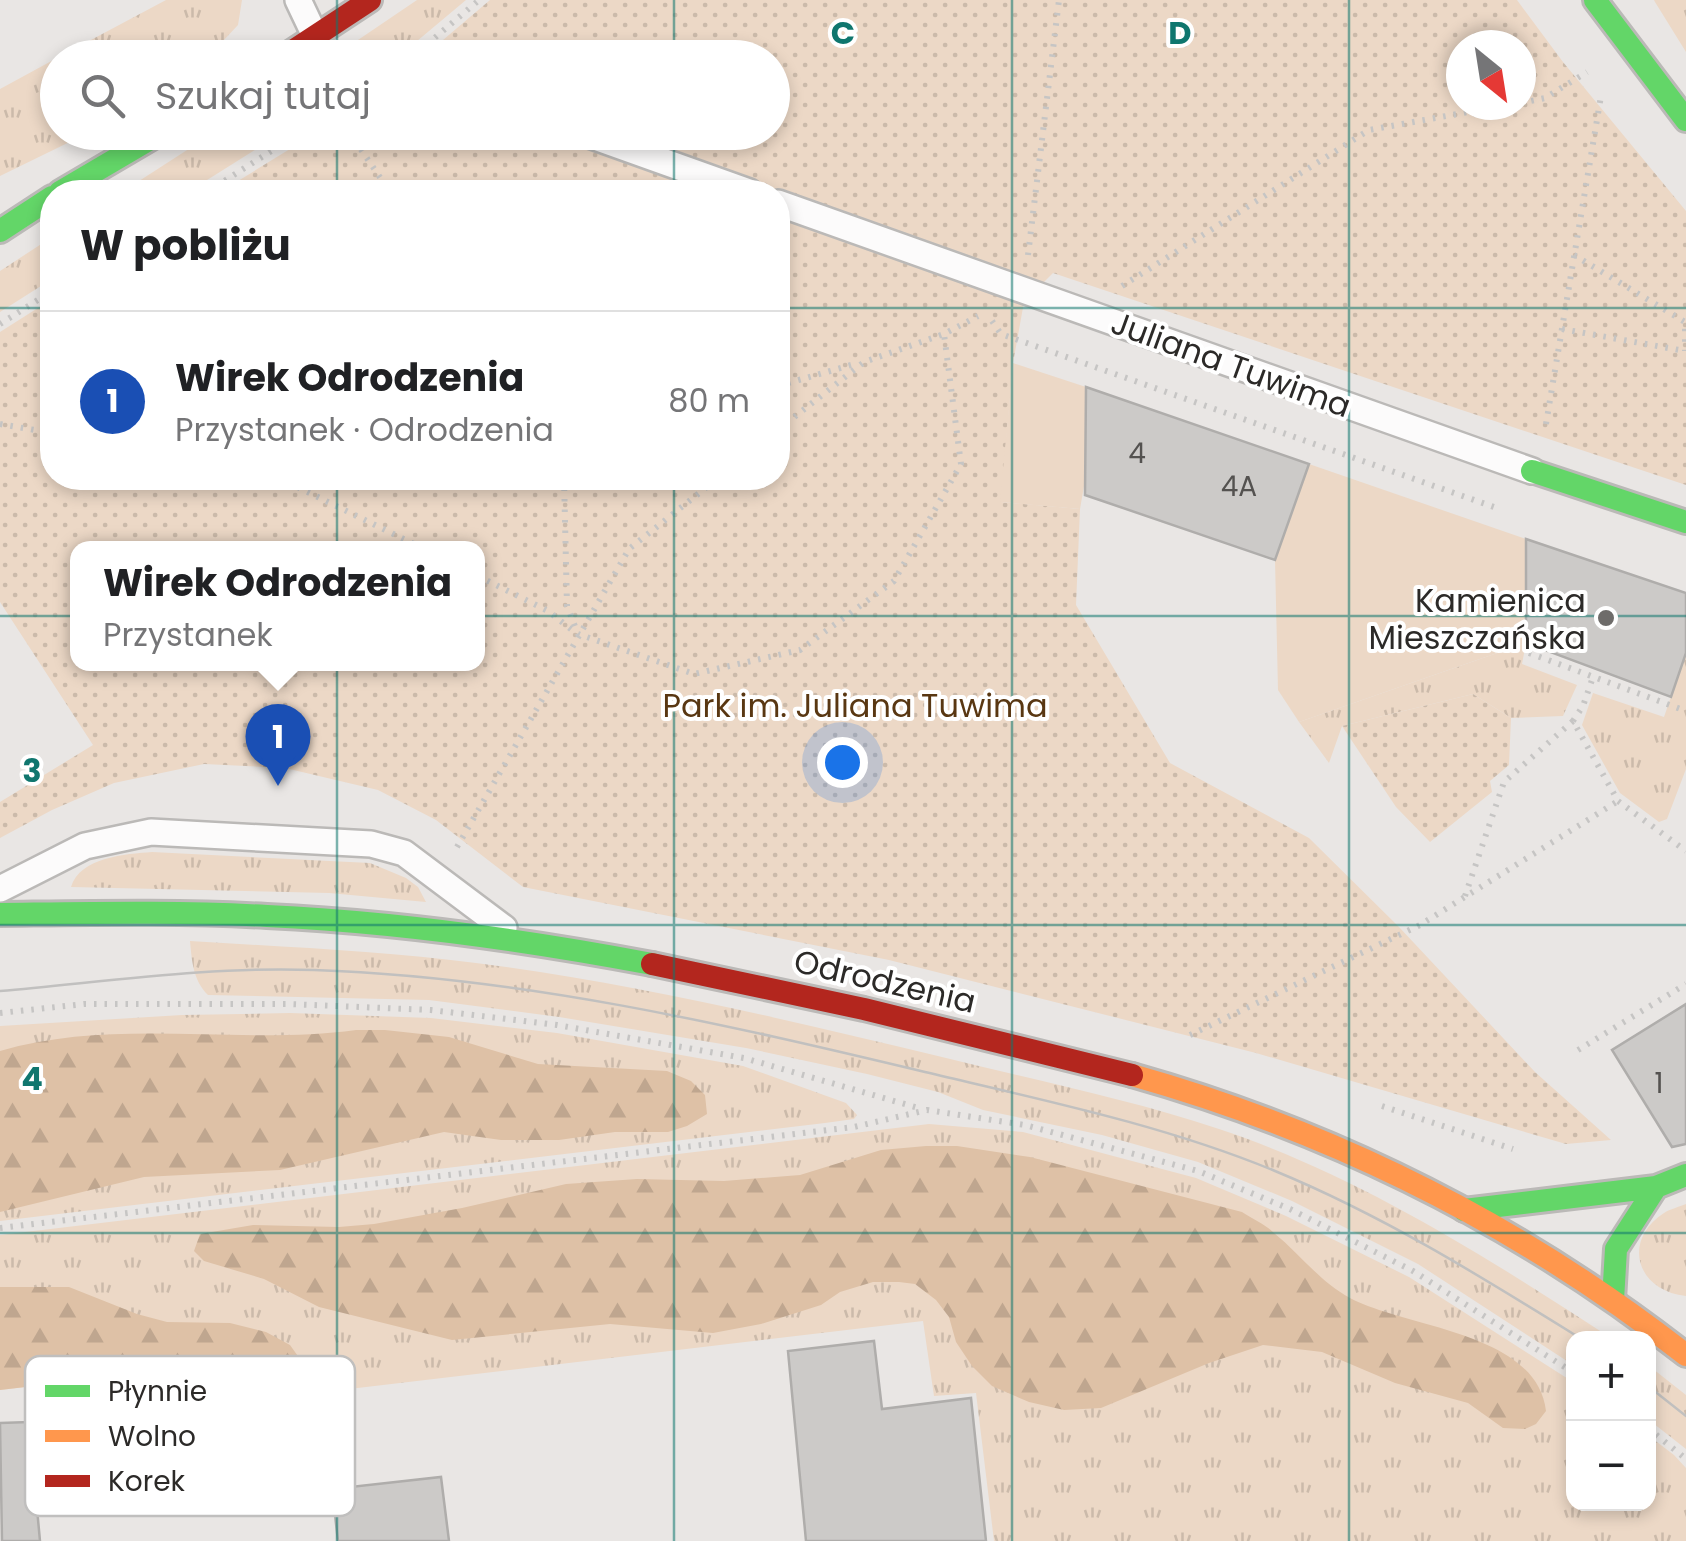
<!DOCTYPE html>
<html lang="pl">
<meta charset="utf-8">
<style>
body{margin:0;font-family:Poppins,sans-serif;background:#f2f2f2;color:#202124}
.controls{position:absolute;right:30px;bottom:30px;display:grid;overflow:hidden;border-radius:20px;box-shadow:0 5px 15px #0003}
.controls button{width:90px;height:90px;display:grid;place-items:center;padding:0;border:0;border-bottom:2px solid #e0e0e0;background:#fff;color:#202124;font:50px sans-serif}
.compass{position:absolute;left:1446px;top:30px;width:90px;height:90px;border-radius:50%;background:#fff;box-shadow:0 5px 15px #0003;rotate:150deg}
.you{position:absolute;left:842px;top:762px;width:35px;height:35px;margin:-25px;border:8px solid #fff;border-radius:50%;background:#1a73e8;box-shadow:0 0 0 15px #1a73e833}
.badge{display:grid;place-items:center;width:65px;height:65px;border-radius:50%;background:#111827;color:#fff;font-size:32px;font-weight:700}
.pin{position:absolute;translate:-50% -82px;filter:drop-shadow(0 2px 5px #0008)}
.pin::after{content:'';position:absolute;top:52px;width:35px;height:30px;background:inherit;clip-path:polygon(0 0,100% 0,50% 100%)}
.popup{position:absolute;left:70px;top:541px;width:415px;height:130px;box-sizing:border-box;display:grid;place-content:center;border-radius:20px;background:#fff;filter:drop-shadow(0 2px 8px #0005);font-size:32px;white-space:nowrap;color:#757577}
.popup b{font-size:38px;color:#202124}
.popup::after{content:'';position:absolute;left:50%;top:100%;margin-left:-20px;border:20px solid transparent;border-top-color:#fff}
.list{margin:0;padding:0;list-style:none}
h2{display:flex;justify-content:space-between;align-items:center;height:130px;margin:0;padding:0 40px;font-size:42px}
h2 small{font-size:32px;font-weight:400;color:#757577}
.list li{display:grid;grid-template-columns:65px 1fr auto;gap:30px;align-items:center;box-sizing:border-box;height:180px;padding:0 40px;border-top:2px solid #e0e0e0}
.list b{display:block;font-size:38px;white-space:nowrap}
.list p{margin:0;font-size:32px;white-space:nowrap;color:#757577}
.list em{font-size:32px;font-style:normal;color:#757577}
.icon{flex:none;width:55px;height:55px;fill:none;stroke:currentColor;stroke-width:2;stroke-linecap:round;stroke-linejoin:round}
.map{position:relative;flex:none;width:1686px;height:1541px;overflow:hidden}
.search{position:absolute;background:#fff;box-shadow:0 5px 15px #0003;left:40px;top:40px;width:750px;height:110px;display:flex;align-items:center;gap:25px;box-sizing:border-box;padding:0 35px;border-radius:55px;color:#757577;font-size:38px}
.panel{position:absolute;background:#fff;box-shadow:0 5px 15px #0003;left:40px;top:180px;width:750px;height:310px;border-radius:40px}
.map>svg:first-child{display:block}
.grass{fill:url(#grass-tufts)}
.forest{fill:url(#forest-firs)}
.park{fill:url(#park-dots);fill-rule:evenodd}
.garden{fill:#ecd8c6}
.building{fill:#cccac8;stroke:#afadab;stroke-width:2.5}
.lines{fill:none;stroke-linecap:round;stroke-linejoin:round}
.lane-casing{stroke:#bbb9b7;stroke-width:30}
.fast-casing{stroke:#bbb9b7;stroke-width:28}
.slow-casing{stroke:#bbb9b7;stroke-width:28}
.jam-casing{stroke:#bbb9b7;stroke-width:28}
.path{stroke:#c6c5c4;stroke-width:6;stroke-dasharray:2.5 8;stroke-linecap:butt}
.lane{stroke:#fcfbfb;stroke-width:25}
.fast{stroke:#63d668;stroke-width:22}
.slow{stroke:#ff974d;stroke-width:22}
.jam{stroke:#b3261e;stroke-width:22}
.tram{stroke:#c1c0bf;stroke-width:2.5}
.grid{fill:none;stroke:#0f766e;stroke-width:2.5;stroke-opacity:0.55}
.poi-dot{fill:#6e6c6a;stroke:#fff;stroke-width:4}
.labels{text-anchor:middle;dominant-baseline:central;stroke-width:8;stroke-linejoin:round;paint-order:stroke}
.number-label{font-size:28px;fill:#545250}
.street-label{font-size:32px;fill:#2c2a28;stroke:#fff}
.poi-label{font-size:32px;fill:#2c2a28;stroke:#fff;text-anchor:end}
.park-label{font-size:32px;fill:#593712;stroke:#fff}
.key{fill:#fff;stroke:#c0bfbe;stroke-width:2.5}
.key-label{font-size:28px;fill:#2c2a28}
.grid-label{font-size:32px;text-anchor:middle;font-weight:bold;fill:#0f766e;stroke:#fff;stroke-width:8;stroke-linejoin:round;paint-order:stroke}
</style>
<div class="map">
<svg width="1686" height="1541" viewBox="0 0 1686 1541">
<defs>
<pattern id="grass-tufts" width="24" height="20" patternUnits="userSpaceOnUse" patternTransform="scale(2.5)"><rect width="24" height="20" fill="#ecd8c6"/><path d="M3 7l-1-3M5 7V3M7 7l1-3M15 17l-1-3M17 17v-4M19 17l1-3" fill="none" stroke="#cbbaaa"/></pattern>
<pattern id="forest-firs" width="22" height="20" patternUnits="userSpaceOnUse" patternTransform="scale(2.5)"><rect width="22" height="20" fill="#dec1a6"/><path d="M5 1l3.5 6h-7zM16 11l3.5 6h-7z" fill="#bfa68f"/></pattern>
<pattern id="park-dots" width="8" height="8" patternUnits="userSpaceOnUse" patternTransform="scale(2.5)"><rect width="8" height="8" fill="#ecd8c6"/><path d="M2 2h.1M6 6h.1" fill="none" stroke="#cbbaaa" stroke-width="1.8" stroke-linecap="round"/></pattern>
</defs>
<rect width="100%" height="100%" fill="#e9e6e4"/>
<!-- grass -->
<path class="grass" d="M 166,0 L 242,0 L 238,25 L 208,57 L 59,57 Z
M 417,0 L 466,0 L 398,57 L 359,57 L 355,42 Z
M 1654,0 L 1686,0 L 1686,52 L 1655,2 Z
M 57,58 L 58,132 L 88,133 L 0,176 L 0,89 Z
M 215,132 L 282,133 L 188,192 L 122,192 Z
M 52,237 L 52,279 L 0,312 L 0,271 Z
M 1526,643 L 1522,664 L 1577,685 L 1563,716 L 1511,718 L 1473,694 L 1342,726 L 1329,763 L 1299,722 Z
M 1686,653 L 1686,769 L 1667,819 L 1659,822 L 1620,793 L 1582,725 L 1593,693 L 1664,717 Z
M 152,852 L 370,863 L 406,878 L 418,887 L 426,902 L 329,893 L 71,887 C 80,857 126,854 152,852 Z
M 190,941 C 285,947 382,951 476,963 C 633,983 788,1020 942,1057 C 1034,1080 1129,1099 1219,1129 C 1360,1176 1488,1258 1611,1338 L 1574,1338 L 1573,1365 L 1418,1264 L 1292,1201 L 1198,1162 L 1102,1135 L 983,1110 L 938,1092 L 867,1074 L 746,1048 L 559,1017 L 429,1000 L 208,995 C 193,980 192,962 190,941 Z
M 290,1013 L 431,1018 L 557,1033 L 743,1066 L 846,1103 L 857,1115 L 854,1119 L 825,1123 L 0,1221 L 0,1026 L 182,1015 Z
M 929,1124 L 1023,1132 L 1196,1178 L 1286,1216 L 1409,1277 L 1573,1382 L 1574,1504 L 1648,1504 L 1649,1436 L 1674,1455 L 1686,1468 L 1686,1541 L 994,1541 L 976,1393 L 934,1396 L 923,1321 L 37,1426 L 34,1386 L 0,1390 L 0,1235 Z
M 1686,1204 L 1686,1296 C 1637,1291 1621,1241 1664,1213 C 1670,1209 1679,1207 1686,1204 Z
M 1648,1365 L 1686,1395 L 1686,1449 L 1649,1420 Z"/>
<!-- forest -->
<path class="forest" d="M 356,1030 L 385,1030 L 449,1037 L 538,1064 L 667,1071 L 691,1081 L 705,1095 L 707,1114 L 687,1126 L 668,1132 L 615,1132 L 559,1140 L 501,1140 L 444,1132 L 280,1170 L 144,1177 L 0,1212 L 0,1051 C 116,1017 238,1046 356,1030 Z
M 926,1146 L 957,1146 L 1030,1157 L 1242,1212 C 1252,1219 1265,1224 1274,1233 C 1300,1254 1319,1281 1350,1298 C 1406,1328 1537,1332 1546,1411 L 1536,1424 L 1525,1429 L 1503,1428 L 1468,1403 L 1395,1383 L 1322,1352 L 1263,1345 L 1209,1363 L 1101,1408 L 1064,1410 L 1029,1402 L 992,1386 L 972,1366 L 956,1342 L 949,1317 L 936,1300 L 915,1284 L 899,1282 L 873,1282 L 840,1292 L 821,1305 L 761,1324 L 713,1333 L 610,1324 L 452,1340 L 319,1307 L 264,1279 L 204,1261 L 194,1251 L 200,1234 L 253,1225 L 339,1227 L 374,1224 L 462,1208 L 566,1184 L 637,1179 L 724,1181 L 800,1175 L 881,1150 Z
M 0,1287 L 69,1287 L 137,1314 L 167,1322 L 230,1323 L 266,1332 L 290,1345 L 305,1366 L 300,1396 L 37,1426 L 34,1386 L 0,1390 Z"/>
<!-- park -->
<path class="park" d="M 490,0 L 1517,0 L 1563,62 L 1686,211 L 1686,485 L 1053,273 L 1024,302 L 1013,363 L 1001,502 L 1080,509 L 1076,605 L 1170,763 L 1309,838 L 1399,927 L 1535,1072 L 1611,1140 L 1566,1144 L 1256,1053 L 889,960 L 523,887 L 436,820 L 378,790 L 285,768 L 204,764 L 114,783 L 52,810 L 0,838 L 0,802 L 93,745 L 0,602 L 0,332 L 52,299 L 52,478 L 778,478 L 778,192 L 220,192 L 316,133 L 772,132 L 772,58 L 423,57 ZM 1461,45 L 1521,45 L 1521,105 L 1461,105 ZM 78,548 L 478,548 L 478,664 L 78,664 Z
M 1473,694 L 1511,718 L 1509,765 L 1490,781 L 1492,792 L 1430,842 L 1396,807 L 1342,726 Z"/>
<!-- garden -->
<path class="garden" d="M 1013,363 L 1086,387 L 1085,480 L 1080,509 L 1000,502 Z
M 1309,464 L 1526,539 L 1526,643 L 1299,722 L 1278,690 L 1275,560 Z"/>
<!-- building -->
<path class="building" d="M 1086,387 L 1309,464 L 1275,560 L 1085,495 Z
M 1526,539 L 1686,593 L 1686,653 L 1671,697 L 1526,643 Z
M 1686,1004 L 1686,1144 L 1672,1147 L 1612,1050 Z
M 874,1341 L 882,1409 L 971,1398 L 986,1541 L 806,1541 L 788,1351 Z
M 29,1422 L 40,1541 L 2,1541 L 0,1423 Z
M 441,1477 L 449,1541 L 338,1541 L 332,1489 Z"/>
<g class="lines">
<defs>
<path id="lane" d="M 298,0 L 317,40
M 581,132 L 749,192
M 778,203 L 1532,471
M 0,889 L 85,846 L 151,832 L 371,844 L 404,853 L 504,928"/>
<path id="fast" d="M 1595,0 L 1686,120
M 60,192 L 162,132
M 0,231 L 52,197
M 1532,471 L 1686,522
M 0,914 C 89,913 178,911 267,916 C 396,922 525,940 652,964
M 1464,1210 L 1656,1187 L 1686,1175
M 1613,1300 L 1616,1249 L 1656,1187"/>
<path id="slow" d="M 1132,1075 C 1334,1132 1521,1226 1686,1355"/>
<path id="jam" d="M 282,58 L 370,0
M 652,964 L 864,1009 L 1132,1075"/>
</defs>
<!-- lane casing -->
<use href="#lane" class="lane-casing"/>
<!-- fast casing -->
<use href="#fast" class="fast-casing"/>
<!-- slow casing -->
<use href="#slow" class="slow-casing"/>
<!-- jam casing -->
<use href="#jam" class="jam-casing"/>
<!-- path -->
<path class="path" d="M 411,58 L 479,0
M 1521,103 L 1545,98 L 1587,72
M 349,132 L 390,192
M 207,192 L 301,132
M 1028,255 L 1059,0
M 1574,255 L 1685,322 L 1685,351
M 1122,286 L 1369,130 L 1507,105
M 992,321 L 1001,334 L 1494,507
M 0,324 L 52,291
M 1562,329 L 1685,351
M 778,386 L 858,363
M 0,424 L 52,433
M 1546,424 L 1601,96
M 778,430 L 864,362 L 944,334 L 978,316
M 279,478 L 422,548
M 564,478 L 567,606 L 578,634 L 694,674 L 800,650 L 894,581 L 961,464 L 944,334
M 478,576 L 548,611 L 576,633
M 1529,653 L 1686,711
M 1573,721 L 1583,706 L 1593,677
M 457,847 L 629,549 L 718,478
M 1465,896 L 1504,782 L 1573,721 L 1618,801 L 1686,851
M 0,1013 L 84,1004 L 289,1004 L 431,1010 L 557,1025 L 744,1058 L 922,1109
M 1190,1035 L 1420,925 L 1618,801
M 1578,1050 L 1686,984
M 1382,1106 L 1513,1149
M 0,1228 L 854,1127 L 927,1110 L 1025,1125 L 1198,1171 L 1290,1209 L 1413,1271 L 1574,1373
M 1648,1428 L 1686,1459"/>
<!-- lane -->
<use href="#lane" class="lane"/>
<!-- fast -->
<use href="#fast" class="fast"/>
<!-- slow -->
<use href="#slow" class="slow"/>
<!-- jam -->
<use href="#jam" class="jam"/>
<!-- tram -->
<path class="tram" d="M 0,991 C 104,982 210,966 314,970 C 522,977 724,1024 925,1072 C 1042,1100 1164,1125 1275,1171 C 1384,1216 1480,1276 1580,1338
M 1648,1386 L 1686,1416"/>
</g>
<!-- grid -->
<path class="grid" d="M 337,0 L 337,58M 674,0 L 674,58M 1012,0 L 1012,1541M 1349,0 L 1349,1541M 337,132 L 337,192M 674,132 L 674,192M 0,308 L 52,308M 778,308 L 1686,308M 337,478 L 337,1541M 674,478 L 674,1541M 0,616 L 1686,616M 0,925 L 1686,925M 0,1233 L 1686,1233"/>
<!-- markers -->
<circle class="poi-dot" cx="1606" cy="618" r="10"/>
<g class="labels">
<!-- number labels -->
<g class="number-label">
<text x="1137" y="453">4</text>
<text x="1239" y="486">4A</text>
<text x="1659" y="1083">1</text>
</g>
<!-- street labels -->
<g class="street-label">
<text transform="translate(1231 364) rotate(20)">Juliana Tuwima</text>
<text transform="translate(885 981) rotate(13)">Odrodzenia</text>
</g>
<!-- poi labels -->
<g class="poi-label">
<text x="1586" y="600">Kamienica<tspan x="1586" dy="37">Mieszczańska</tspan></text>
</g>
<!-- park labels -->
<g class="park-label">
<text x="855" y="705">Park im. Juliana Tuwima</text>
</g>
</g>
<!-- legend -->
<rect x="25" y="1356" width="330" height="160" rx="15" class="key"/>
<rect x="45" y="1385" width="45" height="12" fill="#63d668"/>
<rect x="45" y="1430" width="45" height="12" fill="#ff974d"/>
<rect x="45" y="1475" width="45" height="12" fill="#b3261e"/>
<g class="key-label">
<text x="108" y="1401">Płynnie</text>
<text x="108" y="1446">Wolno</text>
<text x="108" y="1491">Korek</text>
</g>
<g class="grid-label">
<text x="843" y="44">C</text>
<text x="1180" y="44">D</text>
<text x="32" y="782">3</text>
<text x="32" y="1090">4</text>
</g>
</svg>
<div class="controls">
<button>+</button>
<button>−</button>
</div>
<svg class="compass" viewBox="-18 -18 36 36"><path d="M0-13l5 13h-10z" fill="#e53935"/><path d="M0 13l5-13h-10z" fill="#757577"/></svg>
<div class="you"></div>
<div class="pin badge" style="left:278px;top:786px;background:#1a4fb4">1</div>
<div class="popup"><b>Wirek Odrodzenia</b>Przystanek</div>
<div class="search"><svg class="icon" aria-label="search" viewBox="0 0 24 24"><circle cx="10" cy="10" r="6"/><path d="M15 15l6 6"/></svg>Szukaj tutaj</div>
<section class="panel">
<h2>W pobliżu<small></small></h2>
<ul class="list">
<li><span class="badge" style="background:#1a4fb4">1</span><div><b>Wirek Odrodzenia</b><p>Przystanek · Odrodzenia</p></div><em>80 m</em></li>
</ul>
</section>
</div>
